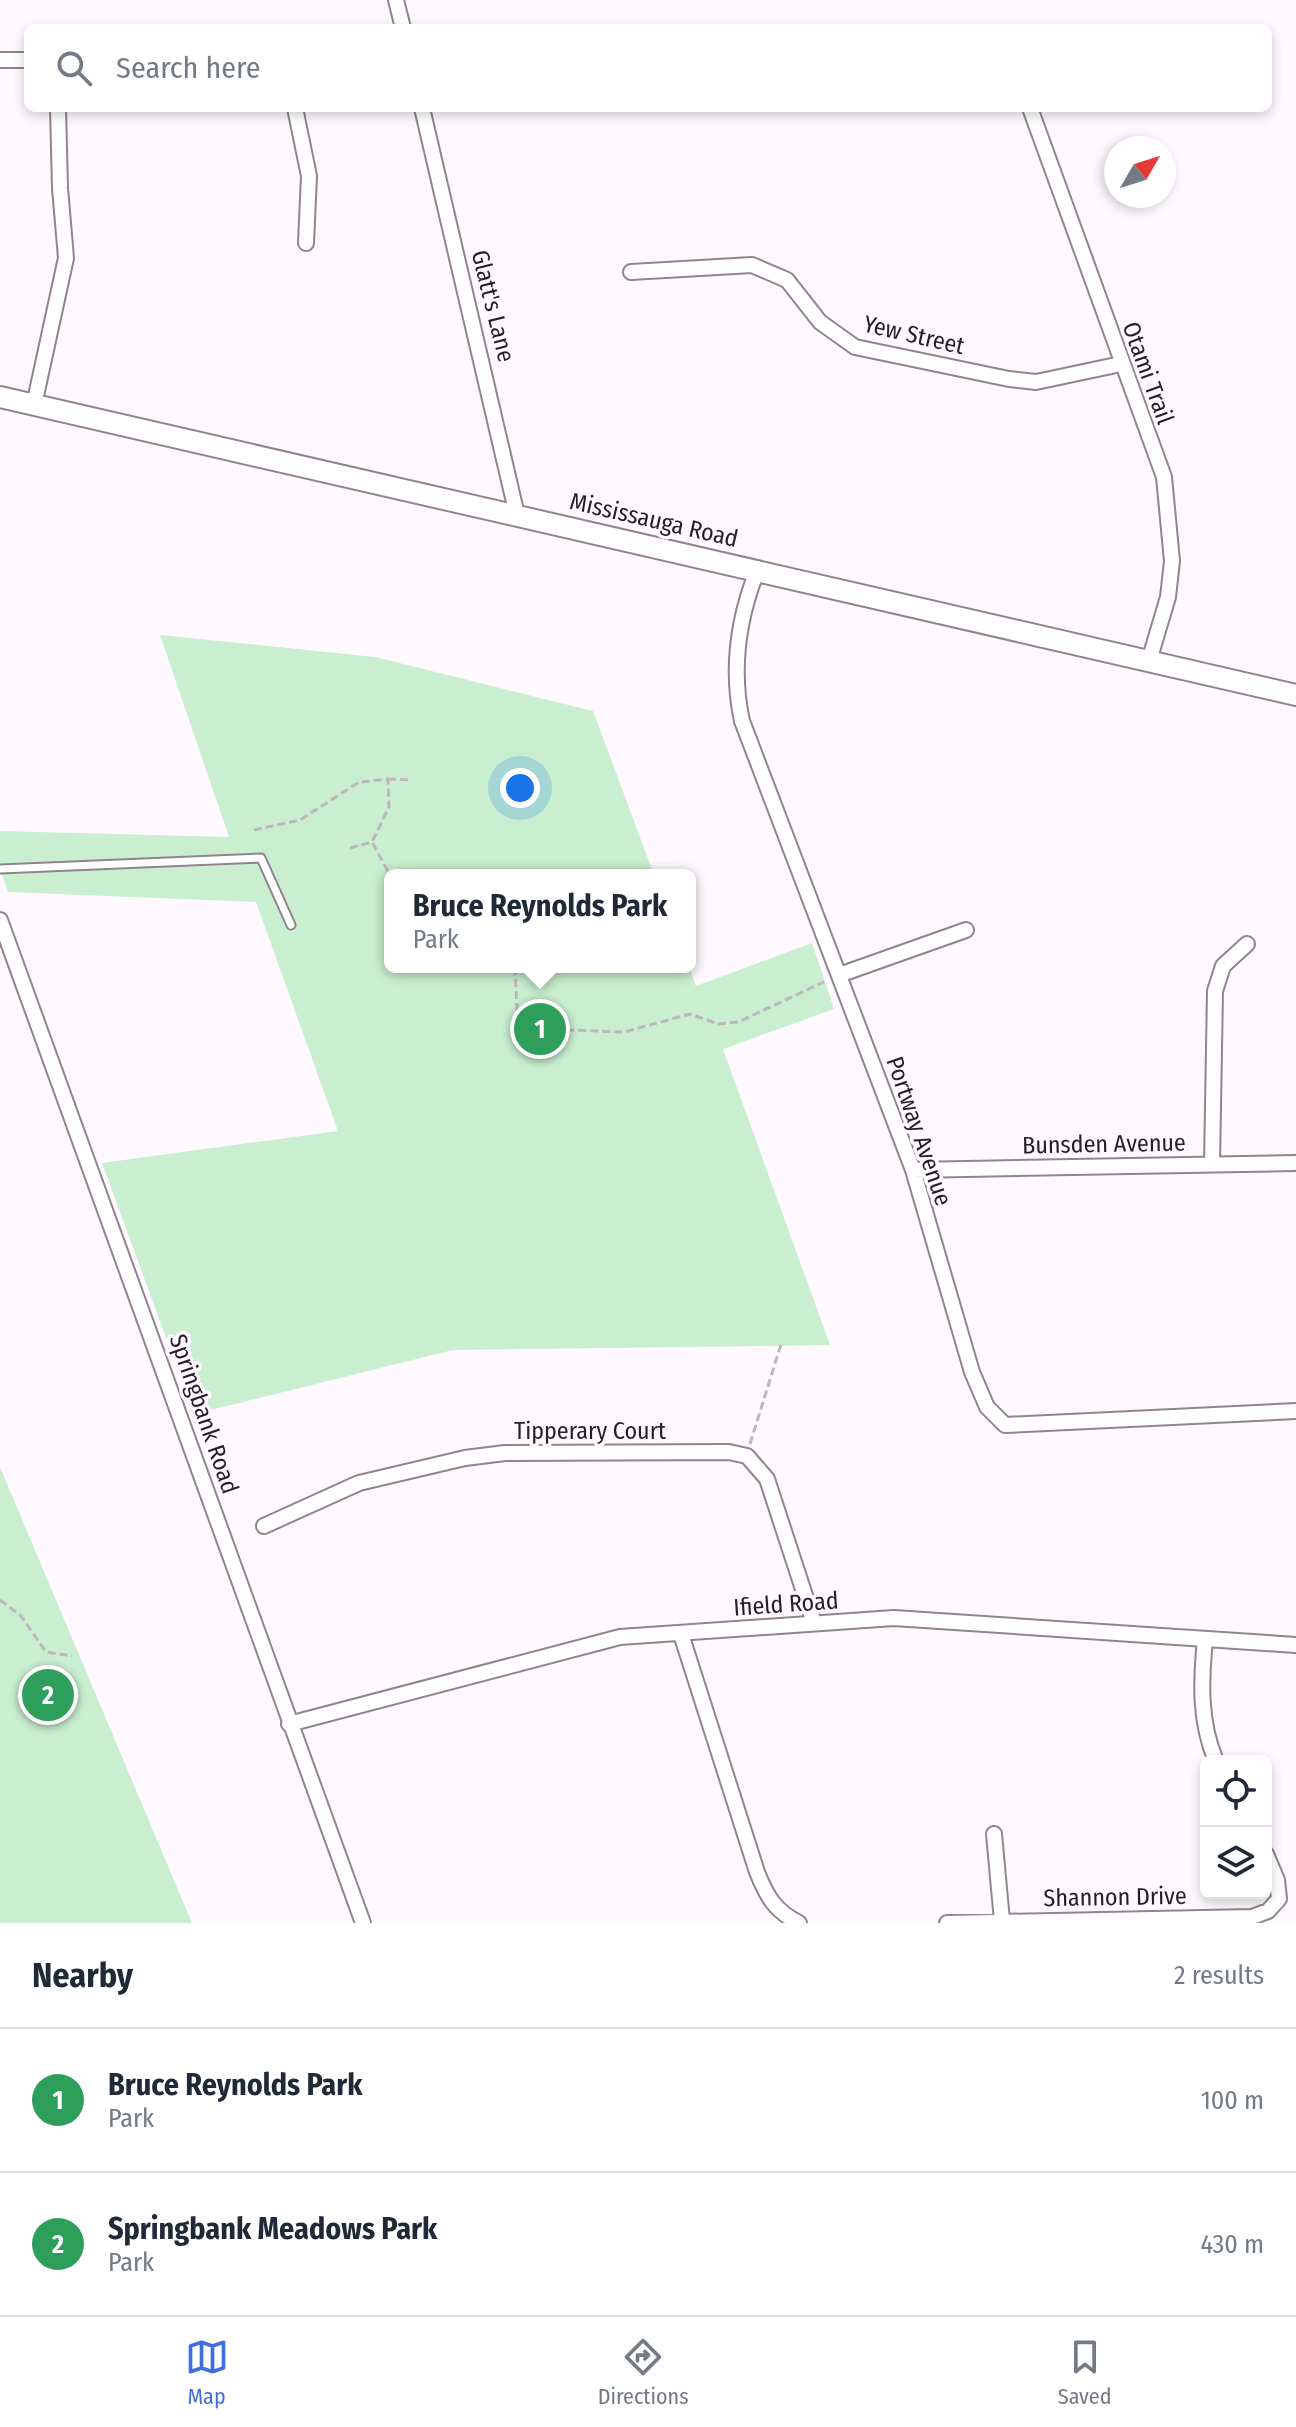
<!DOCTYPE html>
<style>
body{margin:0;font-family:"Fira Sans Condensed",sans-serif;background:#f2f2f3;color:#1f2937}
.controls{position:absolute;right:24px;bottom:24px;display:grid;overflow:hidden;border-radius:12px;box-shadow:0 4px 12px #0003}
.controls button{width:72px;height:72px;display:grid;place-items:center;padding:0;border:0;border-bottom:2px solid #e0e1e3;background:#fff;color:#1f2937;font:40px sans-serif}
.compass{position:absolute;left:1104px;top:136px;width:72px;height:72px;border-radius:50%;background:#fff;box-shadow:0 4px 12px #0003;rotate:51deg}
.you{position:absolute;left:520px;top:788px;width:28px;height:28px;margin:-20px;border:6px solid #fff;border-radius:50%;background:#1a73e8;box-shadow:0 0 0 12px #1a73e833}
.badge{display:grid;place-items:center;width:52px;height:52px;border-radius:50%;background:#3e6edf;color:#fff;font-size:26px;font-weight:700}
.pin{position:absolute;translate:-50% -50%;border:4px solid #fff;box-shadow:0 2px 8px #0006}
.popup{position:absolute;left:384px;top:869px;width:312px;height:104px;box-sizing:border-box;display:grid;place-content:center;border-radius:12px;background:#fff;filter:drop-shadow(0 2px 6px #0005);font-size:26px;white-space:nowrap;color:#747a83}
.popup b{font-size:30px;color:#1f2937}
.popup::after{content:'';position:absolute;left:50%;top:100%;margin-left:-16px;border:16px solid transparent;border-top-color:#fff}
.list{margin:0;padding:0;list-style:none}
h2{display:flex;justify-content:space-between;align-items:center;height:104px;margin:0;padding:0 32px;font-size:34px}
h2 small{font-size:26px;font-weight:400;color:#747a83}
.list li{display:grid;grid-template-columns:52px 1fr auto;gap:24px;align-items:center;box-sizing:border-box;height:144px;padding:0 32px;border-top:2px solid #e0e1e3}
.list b{display:block;font-size:30px;white-space:nowrap}
.list p{margin:0;font-size:26px;white-space:nowrap;color:#747a83}
.list em{font-size:26px;font-style:normal;color:#747a83}
.icon{flex:none;width:44px;height:44px;fill:none;stroke:currentColor;stroke-width:2;stroke-linecap:round;stroke-linejoin:round}
.map{position:relative;flex:none;width:1296px;height:1923px;overflow:hidden}
.search{position:absolute;background:#fff;box-shadow:0 4px 12px #0003;left:24px;right:24px;top:24px;height:88px;display:flex;align-items:center;gap:20px;box-sizing:border-box;padding:0 28px;border-radius:12px;color:#747a83;font-size:30px}
.sheet{height:392px;background:#fff}
nav{display:flex;justify-content:space-around;align-items:center;box-sizing:border-box;height:112px;border-top:2px solid #e0e1e3;background:#fff;font-size:22px;color:#747a83}
nav a{display:grid;justify-items:center;gap:4px}
nav .on{color:#3e6edf}
.map>svg:first-child{display:block}
.green{fill:#c9efd0}
.lines{fill:none;stroke-linecap:round;stroke-linejoin:round}
.lane-casing{stroke:#90848f;stroke-width:11}
.street-casing{stroke:#90848f;stroke-width:18}
.secondary-casing{stroke:#90848f;stroke-width:24}
.path{stroke:#bcb7bc;stroke-width:3;stroke-dasharray:8 4;stroke-linecap:butt}
.lane{stroke:#fff;stroke-width:7}
.street{stroke:#fff;stroke-width:14}
.secondary{stroke:#fff;stroke-width:20}
.labels{text-anchor:middle;dominant-baseline:central;stroke-width:7;stroke-linejoin:round;paint-order:stroke}
.street-label{font-size:24px;fill:#241f24;stroke:#fef9fe}
</style>
<div class="map">
<svg width="1296" height="1923" viewBox="0 0 1296 1923">
<rect width="100%" height="100%" fill="#fef9fe"/>
<!-- green -->
<path class="green" d="M 160,635 L 375,657 L 593,711 L 654,875 L 390,875 L 390,967 L 689,967 L 696,986 L 812,943 L 834,1009 L 723,1049 L 830,1345 L 453,1350 L 194,1414 L 102,1163 L 338,1131 L 256,902 L 8,892 L 0,869 L 0,831 L 229,837 Z
M 0,1467 L 192,1923 L 0,1923 Z"/>
<g class="lines">
<defs>
<path id="lane" d="M 0,869 L 261,858 L 291,925"/>
<path id="street" d="M 396,0 L 403,28
M 0,60 L 28,60
M 295,108 L 309,176 L 306,243
M 422,108 L 517,515
M 1030,108 L 1164,477 L 1172,561 L 1168,597 L 1149,661
M 631,272 L 752,265 L 787,280 L 820,322 L 855,347 L 1009,379 L 1036,382 L 1121,364
M 34,405 L 66,258 L 60,188 L 58,108
M 757,571 C 738,619 731,670 742,721 L 913,1170 L 972,1372 L 987,1407 L 1005,1425 L 1296,1411
M 0,920 L 363,1923
M 839,975 L 966,930
M 1212,1164 L 1215,991 L 1223,966 L 1247,944
M 913,1170 L 1296,1163
M 264,1526 L 359,1483 L 465,1458 L 505,1453 L 729,1452 L 747,1456 L 767,1479 L 814,1623
M 681,1634 L 757,1872 C 767,1897 775,1911 799,1923
M 1205,1639 C 1201,1681 1199,1721 1216,1761
M 289,1724 L 620,1637 L 894,1618 L 1296,1645
M 994,1834 L 1002,1921
M 947,1923 L 1252,1917 L 1268,1911 L 1279,1899 L 1277,1880 L 1266,1854"/>
<path id="secondary" d="M 0,397 L 1296,695"/>
</defs>
<!-- lane casing -->
<use href="#lane" class="lane-casing"/>
<!-- street casing -->
<use href="#street" class="street-casing"/>
<!-- secondary casing -->
<use href="#secondary" class="secondary-casing"/>
<!-- path -->
<path class="path" d="M 388,779 L 412,780
M 254,830 L 300,820 L 359,782 L 388,779 L 389,807 L 372,842
M 350,848 L 372,842 L 390,875
M 515,967 L 517,1009 L 531,1019 L 569,1030 L 624,1032 L 690,1014 L 718,1024 L 738,1022 L 824,982
M 750,1444 L 782,1341
M 0,1600 L 21,1616 L 46,1652 L 72,1656"/>
<!-- lane -->
<use href="#lane" class="lane"/>
<!-- street -->
<use href="#street" class="street"/>
<!-- secondary -->
<use href="#secondary" class="secondary"/>
</g>
<g class="labels">
<!-- street labels -->
<g class="street-label">
<text transform="translate(493 306) rotate(76)">Glatt's Lane</text>
<text transform="translate(914 335) rotate(13)">Yew Street</text>
<text transform="translate(1148 373) rotate(70)">Otami Trail</text>
<text transform="translate(654 520) rotate(13)">Mississauga Road</text>
<text transform="translate(919 1131) rotate(71)">Portway Avenue</text>
<text transform="translate(1104 1144) rotate(-1)">Bunsden Avenue</text>
<text transform="translate(204 1414) rotate(71)">Springbank Road</text>
<text x="590" y="1431">Tipperary Court</text>
<text transform="translate(786 1604) rotate(-4)">Ifield Road</text>
<text transform="translate(1115 1897) rotate(-1)">Shannon Drive</text>
</g>
</g>
</svg>
<div class="controls">
<button><svg class="icon" aria-label="locate" viewBox="0 0 24 24"><circle cx="12" cy="12" r="6"/><path d="M12 2v4M12 18v4M2 12h4M18 12h4"/></svg></button>
<button><svg class="icon" aria-label="layers" viewBox="0 0 24 24"><path d="M12 4l9 5-9 5-9-5zM3 14l9 5 9-5"/></svg></button>
</div>
<svg class="compass" viewBox="-18 -18 36 36"><path d="M0-13l5 13h-10z" fill="#e53935"/><path d="M0 13l5-13h-10z" fill="#747a83"/></svg>
<div class="you"></div>
<div class="pin badge" style="left:540px;top:1029px;background:#2e9e5b">1</div>
<div class="popup"><b>Bruce Reynolds Park</b>Park</div>
<div class="pin badge" style="left:48px;top:1695px;background:#2e9e5b">2</div>
<div class="search"><svg class="icon" aria-label="search" viewBox="0 0 24 24"><circle cx="10" cy="10" r="6"/><path d="M15 15l6 6"/></svg>Search here</div>
</div>
<section class="sheet">
<h2>Nearby<small>2 results</small></h2>
<ul class="list">
<li><span class="badge" style="background:#2e9e5b">1</span><div><b>Bruce Reynolds Park</b><p>Park</p></div><em>100 m</em></li>
<li><span class="badge" style="background:#2e9e5b">2</span><div><b>Springbank Meadows Park</b><p>Park</p></div><em>430 m</em></li>
</ul>
</section>
<nav>
<a class="on"><svg class="icon" aria-label="map" viewBox="0 0 24 24"><path d="M3 6l6-2 6 2 6-2v14l-6 2-6-2-6 2zM9 4v14M15 6v14"/></svg>Map</a>
<a><svg class="icon" aria-label="directions" viewBox="0 0 24 24"><path d="M12 3l9 9-9 9-9-9zM9 14v-3h6M13 9l2 2-2 2"/></svg>Directions</a>
<a><svg class="icon" aria-label="saved" viewBox="0 0 24 24"><path d="M7 4h10v16l-5-4-5 4z"/></svg>Saved</a>
</nav>
